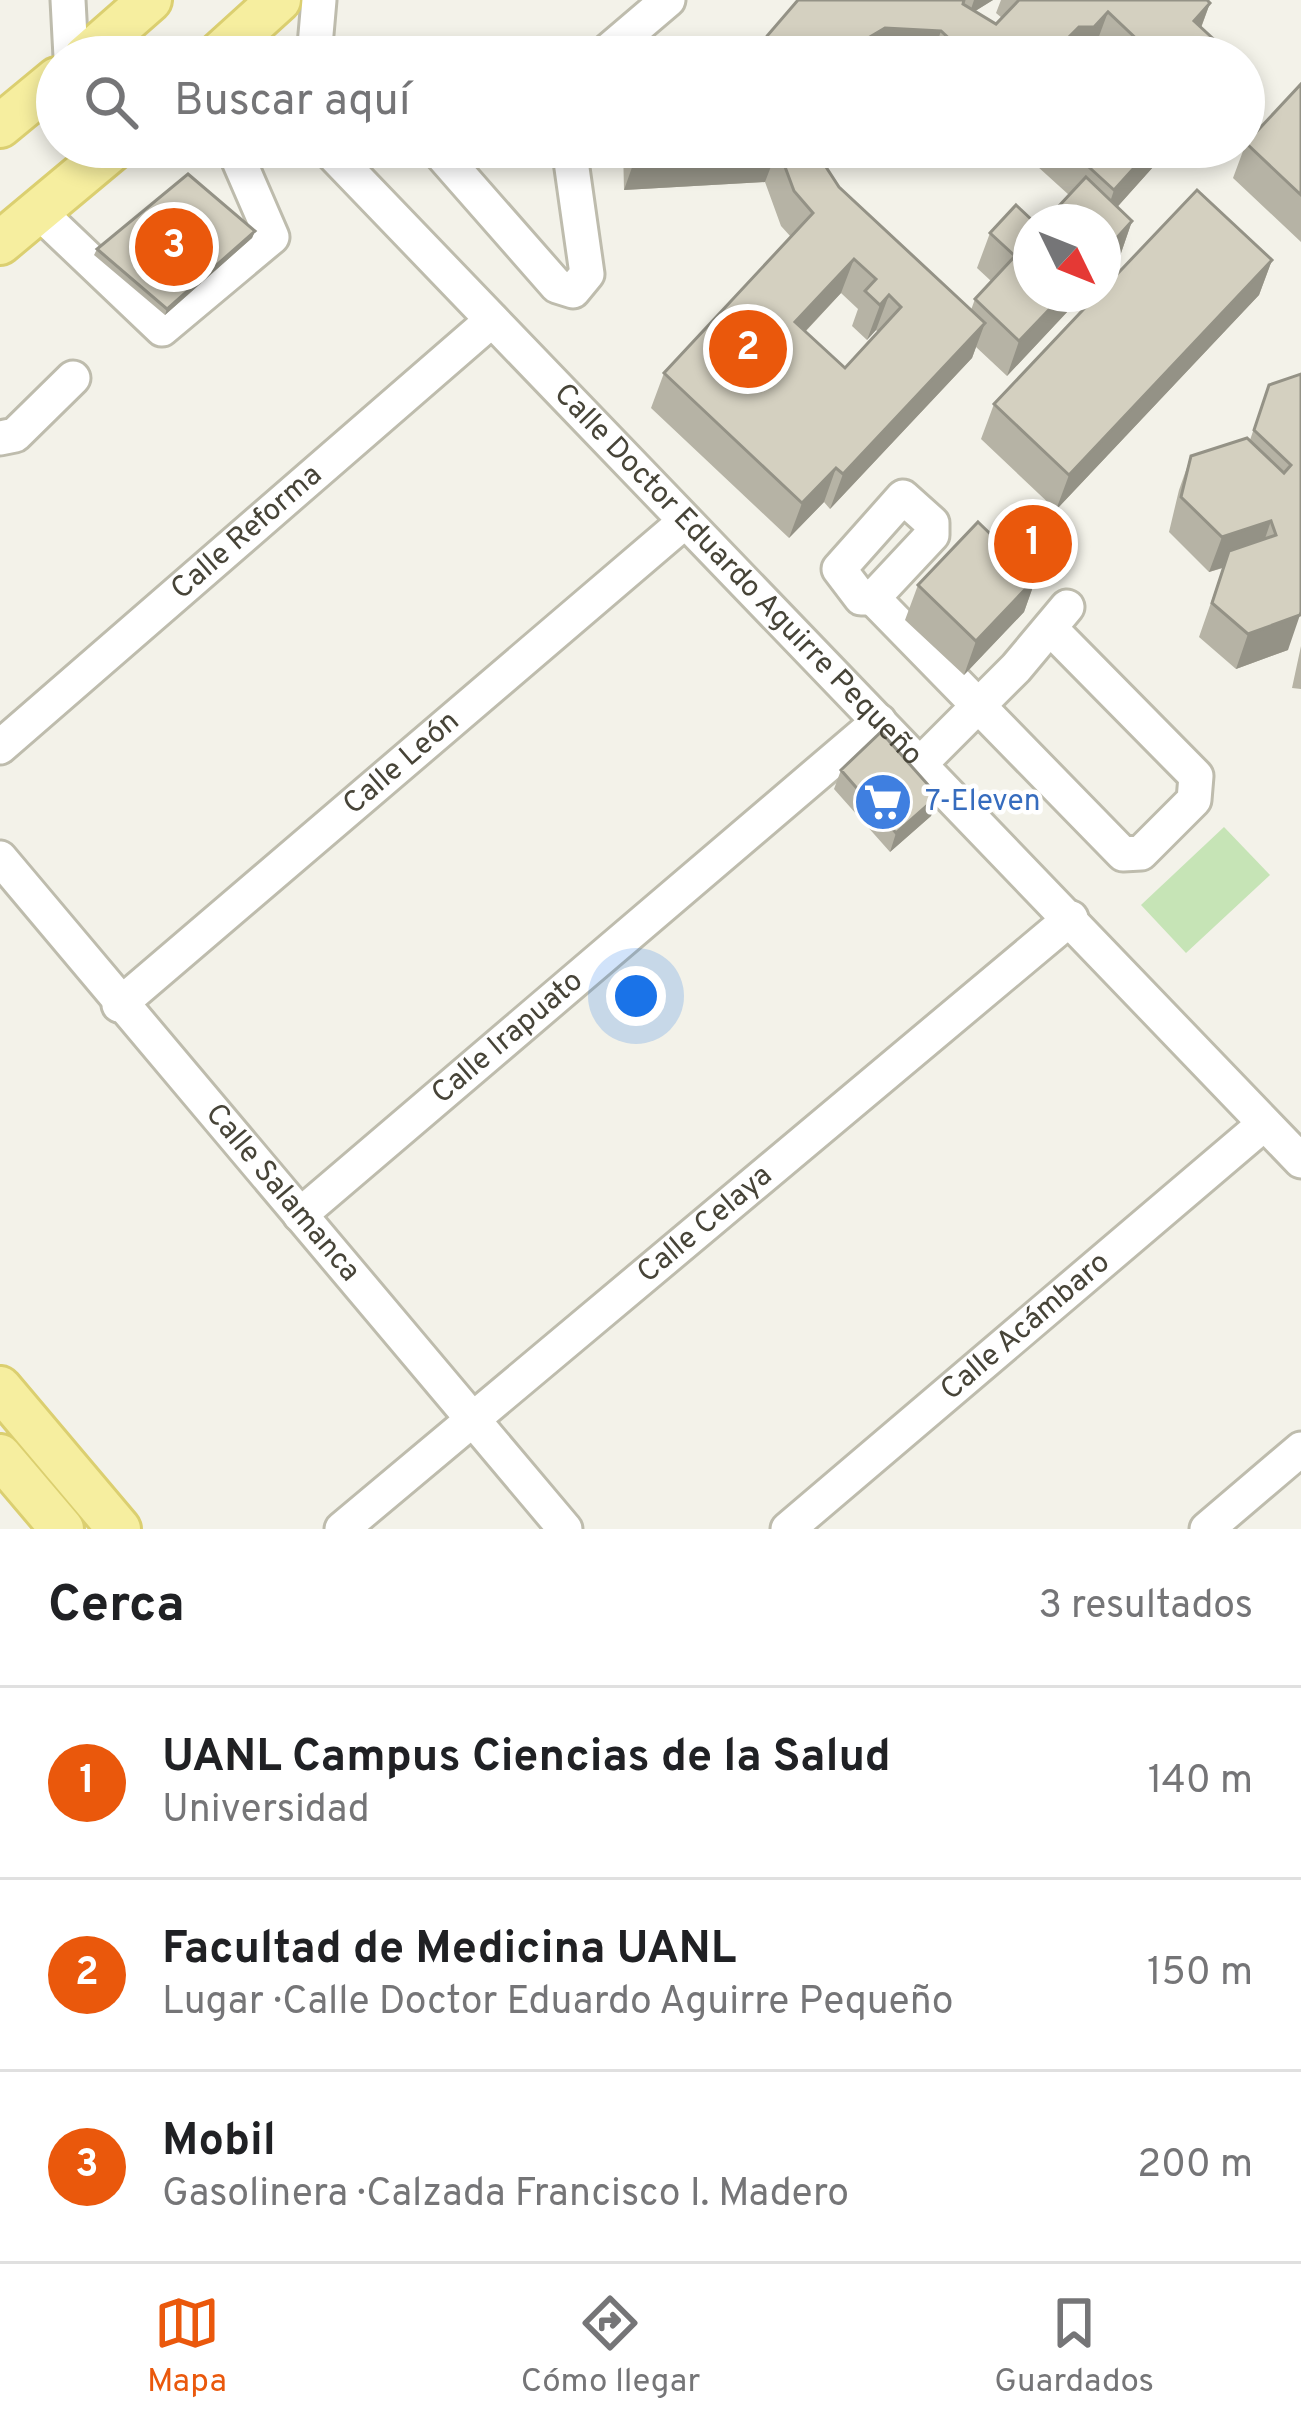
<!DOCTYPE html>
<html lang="es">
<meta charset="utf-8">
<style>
body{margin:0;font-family:Overpass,sans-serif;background:#f6f6f6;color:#202124}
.compass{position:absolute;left:1013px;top:204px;width:108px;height:108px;border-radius:50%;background:#fff;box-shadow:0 6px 18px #0003;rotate:133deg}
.you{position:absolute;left:636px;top:996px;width:42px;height:42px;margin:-30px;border:9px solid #fff;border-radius:50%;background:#1a73e8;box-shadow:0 0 0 18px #1a73e833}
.badge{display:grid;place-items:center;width:78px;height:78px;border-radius:50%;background:#ea580c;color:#fff;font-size:39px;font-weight:700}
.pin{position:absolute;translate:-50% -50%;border:6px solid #fff;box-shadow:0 3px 12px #0006}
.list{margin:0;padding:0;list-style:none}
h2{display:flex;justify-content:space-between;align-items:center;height:156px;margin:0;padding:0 48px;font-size:51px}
h2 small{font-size:39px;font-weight:400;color:#757577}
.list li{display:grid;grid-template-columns:78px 1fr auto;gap:36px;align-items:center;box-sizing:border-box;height:192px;padding:0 48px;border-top:3px solid #e0e0e0}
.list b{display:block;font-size:45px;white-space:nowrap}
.list p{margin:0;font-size:39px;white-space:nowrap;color:#757577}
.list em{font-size:39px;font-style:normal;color:#757577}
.icon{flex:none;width:66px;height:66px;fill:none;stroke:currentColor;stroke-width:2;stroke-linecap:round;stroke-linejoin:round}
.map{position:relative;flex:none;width:1301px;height:1529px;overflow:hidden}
.search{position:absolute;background:#fff;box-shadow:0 6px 18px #0003;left:36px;right:36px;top:36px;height:132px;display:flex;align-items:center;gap:30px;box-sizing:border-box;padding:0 42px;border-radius:66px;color:#757577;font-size:45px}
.sheet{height:732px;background:#fff}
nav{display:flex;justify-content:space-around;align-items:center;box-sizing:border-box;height:168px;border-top:3px solid #e0e0e0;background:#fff;font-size:33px;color:#757577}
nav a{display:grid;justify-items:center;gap:6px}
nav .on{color:#ea580c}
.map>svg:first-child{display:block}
.green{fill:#c6e4b6}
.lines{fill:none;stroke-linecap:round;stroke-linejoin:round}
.minor-casing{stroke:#bebcad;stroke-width:39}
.major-casing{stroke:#dbcf70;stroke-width:48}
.minor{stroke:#fff;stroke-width:33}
.major{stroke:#f6ee9f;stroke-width:42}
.wall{fill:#b6b3a5;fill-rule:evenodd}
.shaded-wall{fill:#949286}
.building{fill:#d4d0c0;stroke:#949286;stroke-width:3;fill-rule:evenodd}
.labels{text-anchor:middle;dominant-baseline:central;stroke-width:9;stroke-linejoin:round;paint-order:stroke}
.street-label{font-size:30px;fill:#474438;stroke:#fff}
.shop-label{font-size:30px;fill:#366cbe;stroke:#fff;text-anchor:start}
</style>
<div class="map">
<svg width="1301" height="1529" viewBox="0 0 1301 1529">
<rect width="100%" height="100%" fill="#f3f2e9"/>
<!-- green -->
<path class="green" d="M 1224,827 L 1270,875 L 1186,953 L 1141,905 Z"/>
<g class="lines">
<defs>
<g id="minor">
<path d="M 68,0 L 71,57"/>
<path d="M 314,57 L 319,0"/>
<path d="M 601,57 L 668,0"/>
<path d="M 193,147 L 200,147"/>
<path id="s1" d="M 326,147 L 1301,1161"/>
<path d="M 435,147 L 557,286 L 573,291 L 587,274 L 569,147"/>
<path d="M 38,211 L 162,329 L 272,237 L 233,147"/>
<path d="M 0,438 L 15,435 L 73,378"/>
<path d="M 903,497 L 932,523 L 932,535 L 873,598 L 861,598 L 839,569 Z"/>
<path d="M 873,598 L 1123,854 L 1141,853 L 1194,800 L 1196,776 L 1050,628"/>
<path id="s2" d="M 0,747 L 492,320"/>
<path d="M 920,764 L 1016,668 L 1067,607"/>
<path id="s3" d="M 0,858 L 565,1529"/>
<path id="s4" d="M 119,1005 L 683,523"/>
<path id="s5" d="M 300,1215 L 879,721"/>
<path id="s6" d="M 342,1529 L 1071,918"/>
<path id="s7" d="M 788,1529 L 1264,1124"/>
<path d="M 1207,1529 L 1301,1449"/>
</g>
<path id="major" d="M 85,57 L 150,0
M 216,57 L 279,0
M 0,126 L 57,79
M 0,243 L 115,147
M 0,1388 L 119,1529
M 0,1456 L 62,1529"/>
</defs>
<!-- minor casing -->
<use href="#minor" class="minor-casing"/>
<!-- major casing -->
<use href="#major" class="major-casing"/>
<!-- minor -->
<use href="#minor" class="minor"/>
<!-- major -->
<use href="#major" class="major"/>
</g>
<!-- wall -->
<path class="wall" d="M 798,0 L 993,0 L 975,11 L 996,24 L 1002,18 L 996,13 L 1001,0 L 1207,0 L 1210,3 L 1201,28 L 1233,57 L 1106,57 L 1095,47 L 1086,57 L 757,57 Z
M 1301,84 L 1301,242 L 1233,178 L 1246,143 Z
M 623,147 L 813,147 L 839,187 L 971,310 L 975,299 L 991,281 L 977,268 L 990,233 L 1084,294 L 1007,376 L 976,347 L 972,358 L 830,509 L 824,502 L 789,538 L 651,408 L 664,373 L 791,237 L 781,226 L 765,182 L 624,190 ZM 841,293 L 858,309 L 852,326 L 867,340 L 876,330 L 878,332 L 845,368 L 806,331 Z
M 1016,147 L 1171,147 L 1117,207 L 1132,221 L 1120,256 L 1103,274 L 1103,222 L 1069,195 Z
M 255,231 L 252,238 L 165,315 L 94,255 L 97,249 Z
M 1272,260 L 1259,295 L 1056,510 L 981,439 L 994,404 Z
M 1301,374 L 1288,650 L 1236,669 L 1199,637 L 1223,568 L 1209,572 L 1169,532 L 1179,490 L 1191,456 L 1250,440 L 1269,385 Z
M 1036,578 L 1024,612 L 964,675 L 905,620 L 918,585 Z
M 1301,646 L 1301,689 L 1292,688 Z
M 841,770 L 938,796 L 931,816 L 890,852 L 834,789 Z"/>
<!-- shaded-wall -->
<path class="shaded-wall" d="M 974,0 L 993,0 L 969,15 Z
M 1210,3 L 1197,38 L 1194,21 Z
M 1108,12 L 1095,47 L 1086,57 L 1061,57 L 1067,39 L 1079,27 Z
M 885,28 L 941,31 L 932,57 L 836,57 Z
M 1153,147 L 1171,147 L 1103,223 L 1114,190 Z
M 778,148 L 765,182 L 624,190 L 636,156 Z
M 1132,221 L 1120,256 L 1103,274 L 1103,253 Z
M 255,231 L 252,238 L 165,315 L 167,309 Z
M 854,259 L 841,293 L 782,356 L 795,322 Z
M 1272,260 L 1259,295 L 1056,510 L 1069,475 Z
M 1064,294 L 1084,294 L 1007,376 L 1019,341 Z
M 889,295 L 876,330 L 867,340 L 880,305 Z
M 985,323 L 972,358 L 830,509 L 843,474 Z
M 836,468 L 824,502 L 789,538 L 802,503 Z
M 1271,521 L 1259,556 L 1209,572 L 1222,537 Z
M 1036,578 L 1024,612 L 964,675 L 976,641 Z
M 1300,615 L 1288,650 L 1236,669 L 1248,634 Z
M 938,796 L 931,816 L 890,852 L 896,833 Z"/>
<!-- building -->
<path class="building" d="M 798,0 L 964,0 L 963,4 L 996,24 L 1019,0 L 1207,0 L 1210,3 L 1194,21 L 1233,57 L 1133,57 L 1144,46 L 1108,12 L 1094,27 L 1079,27 L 1067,39 L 1083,54 L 1079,57 L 969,57 L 941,31 L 885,28 L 836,57 L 757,57 L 767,36 Z
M 1301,84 L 1301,195 L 1246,143 Z
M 636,147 L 813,147 L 839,187 L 985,323 L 843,474 L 836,468 L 802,503 L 664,373 L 813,213 L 794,191 L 778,148 L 636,156 ZM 854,259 L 876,279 L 865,291 L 880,305 L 889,295 L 901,307 L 845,368 L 795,322 Z
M 1067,147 L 1153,147 L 1114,190 Z
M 188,174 L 255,231 L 167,309 L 97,249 Z
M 1086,177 L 1132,221 L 1103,253 L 1103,222 L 1044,222 Z
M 1197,190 L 1272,260 L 1069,475 L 994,404 L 1098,294 L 1103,294 L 1103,289 Z
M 1016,205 L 1034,222 L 1031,222 L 1031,294 L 1064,294 L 1019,341 L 975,299 L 1015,256 L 990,233 Z
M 1301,374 L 1301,612 L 1300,615 L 1248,634 L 1212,603 L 1229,551 L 1276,535 L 1271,521 L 1222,537 L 1181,497 L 1191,456 L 1247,438 L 1284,473 L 1291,465 L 1254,430 L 1269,385 Z
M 978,522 L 1036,578 L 976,641 L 918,585 Z
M 881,732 L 938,796 L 896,833 L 841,770 Z"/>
<!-- icons -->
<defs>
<symbol id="supermarket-disc" viewBox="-11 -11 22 22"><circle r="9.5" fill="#3f7fe0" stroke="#fff"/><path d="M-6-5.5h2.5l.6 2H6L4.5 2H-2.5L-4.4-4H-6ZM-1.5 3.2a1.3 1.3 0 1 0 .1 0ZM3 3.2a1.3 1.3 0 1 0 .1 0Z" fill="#fff"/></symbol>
</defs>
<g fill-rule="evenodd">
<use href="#supermarket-disc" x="850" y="769" width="66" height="66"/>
</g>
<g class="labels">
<!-- street labels -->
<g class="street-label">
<text stroke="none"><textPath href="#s2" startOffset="327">Calle Reforma</textPath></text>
<text stroke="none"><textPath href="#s1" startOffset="594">Calle Doctor Eduardo Aguirre Pequeño</textPath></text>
<text stroke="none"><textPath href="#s4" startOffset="372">Calle León</textPath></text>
<text stroke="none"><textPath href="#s5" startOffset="273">Calle Irapuato</textPath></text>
<text stroke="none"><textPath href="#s3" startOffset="438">Calle Salamanca</textPath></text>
<text stroke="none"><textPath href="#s6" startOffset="474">Calle Celaya</textPath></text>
<text stroke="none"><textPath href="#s7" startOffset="312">Calle Acámbaro</textPath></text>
</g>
<!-- shop labels -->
<g class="shop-label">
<text x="925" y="802">7-Eleven</text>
</g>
</g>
</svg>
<svg class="compass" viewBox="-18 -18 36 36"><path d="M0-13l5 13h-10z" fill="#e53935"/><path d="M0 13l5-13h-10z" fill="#757577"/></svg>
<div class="you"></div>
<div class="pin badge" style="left:1033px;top:544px">1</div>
<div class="pin badge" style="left:748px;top:349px">2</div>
<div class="pin badge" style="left:174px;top:247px">3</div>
<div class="search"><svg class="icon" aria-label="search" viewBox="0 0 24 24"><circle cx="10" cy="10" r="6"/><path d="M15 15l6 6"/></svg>Buscar aquí</div>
</div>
<section class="sheet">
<h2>Cerca<small>3 resultados</small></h2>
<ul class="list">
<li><span class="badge">1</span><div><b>UANL Campus Ciencias de la Salud</b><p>Universidad</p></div><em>140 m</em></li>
<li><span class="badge">2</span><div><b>Facultad de Medicina UANL</b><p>Lugar · Calle Doctor Eduardo Aguirre Pequeño</p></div><em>150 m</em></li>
<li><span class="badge">3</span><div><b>Mobil</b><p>Gasolinera · Calzada Francisco I. Madero</p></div><em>200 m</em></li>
</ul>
</section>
<nav>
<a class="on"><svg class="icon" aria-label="map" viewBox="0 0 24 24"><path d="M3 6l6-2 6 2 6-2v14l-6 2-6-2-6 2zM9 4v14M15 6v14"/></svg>Mapa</a>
<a><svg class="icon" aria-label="directions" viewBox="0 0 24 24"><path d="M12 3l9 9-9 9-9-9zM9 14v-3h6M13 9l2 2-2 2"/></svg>Cómo llegar</a>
<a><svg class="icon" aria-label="saved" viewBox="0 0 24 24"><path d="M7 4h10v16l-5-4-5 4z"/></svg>Guardados</a>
</nav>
